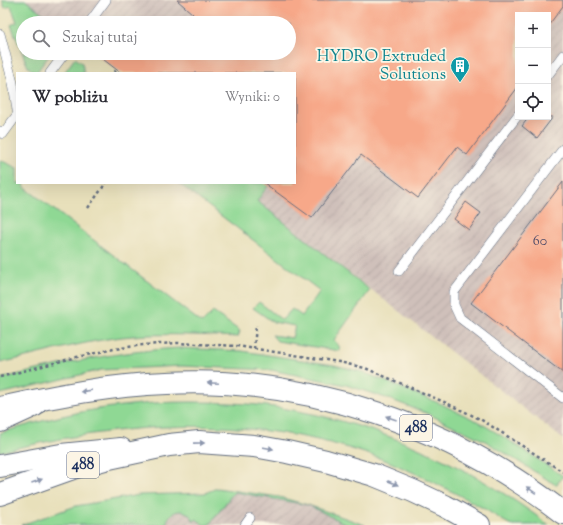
<!DOCTYPE html>
<html lang="pl">
<meta charset="utf-8">
<style>
body{margin:0;font-family:"Sorts Mill Goudy",serif;background:#f7f7f7;color:#2b2b33}
.controls{position:absolute;right:12px;top:12px;display:grid;overflow:hidden;border-radius:0px;box-shadow:0 4px 16px #0002}
.controls button{width:36px;height:36px;display:grid;place-items:center;padding:0;border:0;border-bottom:1px solid #e1e1e2;background:#fff;color:#2b2b33;font:20px sans-serif}
.list{margin:0;padding:0;list-style:none}
h2{display:flex;justify-content:space-between;align-items:center;height:52px;margin:0;padding:0 16px;font-size:17px}
h2 small{font-size:13px;font-weight:400;color:#7c7c81}
.icon{flex:none;width:22px;height:22px;fill:none;stroke:currentColor;stroke-width:2;stroke-linecap:round;stroke-linejoin:round}
.map{position:relative;flex:none;width:563px;height:525px;overflow:hidden}
.search{position:absolute;background:#fff;box-shadow:0 4px 16px #0002;left:16px;top:16px;width:280px;height:44px;display:flex;align-items:center;gap:10px;box-sizing:border-box;padding:0 14px;border-radius:22px;color:#7c7c81;font-size:15px}
.panel{position:absolute;background:#fff;box-shadow:0 4px 16px #0002;left:16px;top:72px;width:280px;height:112px;border-radius:0px}
.map>svg:first-child{display:block}
.industrial{fill:url(#industrial-furrows);fill-rule:evenodd}
.grass{fill:#8fd894;stroke:#558479}
.building{fill:#f7a889}
.lines{fill:none;stroke-linecap:round;stroke-linejoin:round}
.service-casing{stroke:#636d7f;stroke-width:10}
.secondary-casing{stroke:#636d7f;stroke-width:24}
.primary-casing{stroke:#636d7f;stroke-width:24}
.path{stroke:#636d7f;stroke-width:2.5;stroke-dasharray:3 3;stroke-linecap:butt}
.service{stroke:#fff;stroke-width:9}
.secondary{stroke:#fff;stroke-width:22}
.primary{stroke:#fff;stroke-width:22}
.oneway{fill:#8d97ae}
.labels{text-anchor:middle;dominant-baseline:central;stroke-width:3.5;stroke-linejoin:round;paint-order:stroke}
.number-label{font-size:14px;fill:#524d69}
.shield{fill:#fcf5e5;stroke:#5e6a86;stroke-width:1}
.shield-label{font-size:15px;font-weight:bold;fill:#1b2f5e}
.culture-label{font-size:16px;fill:#0d838f;stroke:#fcf5e5;text-anchor:end}
</style>
<div class="map">
<svg width="563" height="525" viewBox="0 0 563 525">
<defs>
<pattern id="industrial-furrows" width="10" height="10" patternUnits="userSpaceOnUse"><rect width="10" height="10" fill="#cfc0ba"/><path d="M-1 1l2-2M0 10L10 0M9 11l2-2" fill="none" stroke="#b1a5a2"/></pattern>
</defs>
<rect width="100%" height="100%" fill="#fcf5e5"/>
<filter id="ink" filterUnits="userSpaceOnUse"><feTurbulence type="fractalNoise" baseFrequency=".025" numOctaves="2"/><feDisplacementMap in="SourceGraphic" scale="8" xChannelSelector="R" yChannelSelector="G"/><feConvolveMatrix kernelMatrix="1 2 1 2 8 2 1 2 1" color-interpolation-filters="sRGB"/></filter>
<filter id="wash" filterUnits="userSpaceOnUse"><feTurbulence type="fractalNoise" baseFrequency=".012" numOctaves="4" result="noise"/><feDisplacementMap in="SourceGraphic" scale="16" xChannelSelector="R" yChannelSelector="G"/><feGaussianBlur stdDeviation="0.9" result="paint"/><feColorMatrix in="noise" values="0 0 0 0 0 0 0 0 0 0 0 0 0 0 0 0 0 1.4 0 .05"/><feComposite in="paint" operator="in"/></filter>
<g filter="url(#wash)">
<rect width="100%" height="100%" fill="#e8e0bb"/>
<!-- industrial -->
<path class="industrial" d="M 25,0 L 563,0 L 563,439 L 257,201 L 264,183 L 295,183 L 295,73 L 120,73 L 94,53 L 289,53 L 289,23 L 55,23 ZM 518,15 L 548,15 L 548,117 L 518,117 Z
M 234,492 L 308,505 L 347,525 L 150,525 L 195,501 Z"/>
<!-- grass -->
<path class="grass" d="M 2,0 L 25,0 L 45,15 L 39,23 L 23,23 L 23,53 L 51,53 L 36,73 L 28,67 L 11,25 L 17,22 L 11,6 L 5,8 Z
M 75,58 L 82,63 L 84,73 L 64,73 Z
M 0,160 L 17,168 L 17,183 L 25,183 L 23,186 L 202,323 L 213,312 L 240,331 L 238,337 C 194,335 150,332 107,339 C 71,345 36,355 0,363 Z
M 178,183 L 264,183 L 268,186 L 257,201 L 370,290 L 334,340 L 339,346 L 340,351 L 277,341 L 272,335 L 292,338 L 295,326 L 273,322 L 253,308 L 259,302 L 282,320 L 292,309 L 302,316 L 320,291 Z
M 179,348 L 242,351 L 334,365 L 363,372 L 441,404 L 477,421 L 507,439 L 563,476 L 556,485 L 487,442 L 426,413 L 389,399 L 346,385 L 271,370 L 181,366 L 101,370 L 0,394 L 0,379 C 59,364 119,351 179,348 Z
M 192,402 C 215,402 237,403 259,405 C 364,417 465,461 549,525 C 539,525 521,525 512,525 C 505,523 489,511 481,507 C 452,491 422,476 392,463 C 263,412 132,420 0,452 L 0,433 C 40,421 80,410 122,406 C 145,403 169,402 192,402 Z
M 217,488 L 279,497 L 308,505 L 365,525 L 347,525 L 308,505 L 234,492 L 209,525 L 204,525 L 196,519 L 194,522 C 188,506 169,508 166,525 L 21,525 L 76,506 L 139,495 L 205,493 Z"/>
<g id="blocks">
<!-- building -->
<path class="building" d="M 177,0 L 563,0 L 563,6 L 548,26 L 548,15 L 518,15 L 518,87 L 467,155 L 457,147 L 418,198 L 361,155 L 312,218 L 264,183 L 295,183 L 295,73 L 121,73 L 95,53 L 289,53 L 289,23 L 186,23 L 193,14 Z
M 529,117 L 553,117 L 537,138 L 522,126 Z
M 563,182 L 563,373 L 471,303 Z
M 466,202 L 481,213 L 469,230 L 454,219 Z"/>
</g>
</g>
<g filter="url(#ink)">
<use href="#blocks" fill-opacity="0" stroke="#636d7f" stroke-width="1"/>
<g class="lines">
<defs>
<path id="service" d="M 89,23 L 106,0
M 0,34 L 13,83 L 17,110
M 50,73 L 65,53
M 548,75 L 563,55
M 0,131 L 3,134 L 17,115
M 563,149 L 454,292 L 454,305 L 460,318 L 563,398
M 399,271 L 518,115
M 245,525 L 250,518"/>
<path id="secondary" d="M 0,421 L 35,405
M 0,466 L 61,455 L 121,449"/>
<path id="primary" d="M 0,408 C 55,396 110,385 167,383 C 309,376 452,427 563,513
M 0,494 L 76,467 L 109,458 L 169,445 L 199,442 L 254,446 L 287,452 L 326,461 L 374,475 L 413,491 L 445,506 L 479,525"/>
</defs>
<!-- service casing -->
<use href="#service" class="service-casing"/>
<!-- secondary casing -->
<use href="#secondary" class="secondary-casing"/>
<!-- primary casing -->
<use href="#primary" class="primary-casing"/>
<!-- path -->
<path class="path" d="M 114,73 L 116,70
M 88,208 L 106,183
M 254,349 L 256,325
M 0,377 L 77,357 L 114,349 L 143,345 L 177,343 L 237,346 L 339,362 L 365,368 L 444,402 L 480,419 L 507,436 L 563,472"/>
<!-- service -->
<use href="#service" class="service"/>
<!-- secondary -->
<use href="#secondary" class="secondary"/>
<!-- primary -->
<use href="#primary" class="primary"/>
</g>
<!-- one-way arrows -->
<defs><path id="oneway-solid" d="M-6-.8H1V-3.2L6.5 0L1 3.2V.8H-6Z"/></defs>
<g class="oneway">
<use href="#oneway-solid" transform="translate(213 383) rotate(-177)"/>
<use href="#oneway-solid" transform="translate(86 391) rotate(172)"/>
<use href="#oneway-solid" transform="translate(391 418) rotate(-160)"/>
<use href="#oneway-solid" transform="translate(199 443) rotate(-1)"/>
<use href="#oneway-solid" transform="translate(268 448) rotate(10)"/>
<use href="#oneway-solid" transform="translate(37 481) rotate(-20)"/>
<use href="#oneway-solid" transform="translate(393 483) rotate(22)"/>
<use href="#oneway-solid" transform="translate(531 490) rotate(-145)"/>
</g>
</g>
<!-- icons -->
<defs>
<symbol id="building-pin" viewBox="-11 -11 22 30"><path d="M0 17L-7.5 6A9.5 9.5 0 1 1 7.5 6Z" fill="#0f9aa8" stroke="#fcf5e5"/><path d="M-4-6H4V6H1V3H-1V6H-4ZM-2.5-4.3h1.7v1.8h-1.7ZM.8-4.3h1.7v1.8H.8ZM-2.5-1h1.7V.8h-1.7ZM.8-1h1.7V.8H.8Z" fill="#fff"/></symbol>
</defs>
<g fill-rule="evenodd">
<use href="#building-pin" x="449" y="55" width="22" height="30"/>
</g>
<g class="labels">
<!-- number labels -->
<g class="number-label">
<text x="540" y="242">60</text>
</g>
<!-- shield labels -->
<g class="shield">
<rect x="400" y="415" width="32" height="26" rx="3"/>
<rect x="67" y="452" width="32" height="26" rx="3"/>
</g>
<g class="shield-label">
<text x="416" y="428">488</text>
<text x="83" y="465">488</text>
</g>
<!-- culture labels -->
<g class="culture-label">
<text x="446" y="57">HYDRO Extruded<tspan x="446" dy="18">Solutions</tspan></text>
</g>
</g>
</svg>
<div class="controls">
<button>+</button>
<button>−</button>
<button><svg class="icon" aria-label="locate" viewBox="0 0 24 24"><circle cx="12" cy="12" r="6"/><path d="M12 2v4M12 18v4M2 12h4M18 12h4"/></svg></button>
</div>
<div class="search"><svg class="icon" aria-label="search" viewBox="0 0 24 24"><circle cx="10" cy="10" r="6"/><path d="M15 15l6 6"/></svg>Szukaj tutaj</div>
<section class="panel">
<h2>W pobliżu<small>Wyniki: 0</small></h2>
<ul class="list">
</ul>
</section>
</div>
